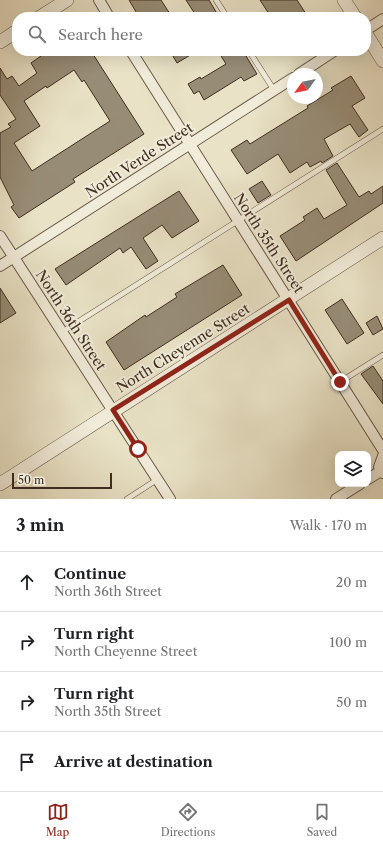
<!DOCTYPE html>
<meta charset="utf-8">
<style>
body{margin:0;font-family:"Libre Caslon Text",serif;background:#f6f6f6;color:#202124}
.controls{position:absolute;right:12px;bottom:12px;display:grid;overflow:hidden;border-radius:8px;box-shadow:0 4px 16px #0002}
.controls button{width:36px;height:36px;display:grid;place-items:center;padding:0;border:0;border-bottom:1px solid #e0e0e0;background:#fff;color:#202124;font:20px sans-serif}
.compass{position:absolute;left:287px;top:68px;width:36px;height:36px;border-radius:50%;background:#fff;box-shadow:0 4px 16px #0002;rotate:237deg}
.scale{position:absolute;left:12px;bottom:10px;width:100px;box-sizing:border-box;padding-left:4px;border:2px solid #3f2e20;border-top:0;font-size:11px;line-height:14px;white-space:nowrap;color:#3f2e20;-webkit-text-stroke:3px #f1ecda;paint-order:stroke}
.stop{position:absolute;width:12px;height:12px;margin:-9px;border:3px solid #8f2418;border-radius:50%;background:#fff}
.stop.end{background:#8f2418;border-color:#fff;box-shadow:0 1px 4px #0008}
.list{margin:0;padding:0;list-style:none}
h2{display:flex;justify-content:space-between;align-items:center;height:52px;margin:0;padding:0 16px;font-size:17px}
h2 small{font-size:13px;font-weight:400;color:#757577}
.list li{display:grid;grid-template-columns:26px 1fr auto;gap:12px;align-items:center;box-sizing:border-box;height:60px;padding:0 16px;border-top:1px solid #e0e0e0}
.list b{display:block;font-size:15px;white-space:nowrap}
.list p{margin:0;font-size:13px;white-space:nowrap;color:#757577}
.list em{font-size:13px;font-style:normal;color:#757577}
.icon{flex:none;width:22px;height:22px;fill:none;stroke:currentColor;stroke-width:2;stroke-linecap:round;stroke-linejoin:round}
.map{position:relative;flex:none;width:383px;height:499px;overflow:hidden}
.search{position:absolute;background:#fff;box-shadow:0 4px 16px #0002;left:12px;right:12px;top:12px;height:44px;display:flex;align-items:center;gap:10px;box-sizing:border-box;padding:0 14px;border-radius:16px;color:#757577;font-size:15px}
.sheet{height:292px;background:#fff}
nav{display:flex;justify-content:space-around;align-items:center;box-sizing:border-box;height:56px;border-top:1px solid #e0e0e0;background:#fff;font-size:11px;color:#757577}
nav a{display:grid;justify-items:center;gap:2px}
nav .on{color:#8f2418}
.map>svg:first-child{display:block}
.building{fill:#978c76;stroke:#3f2e20;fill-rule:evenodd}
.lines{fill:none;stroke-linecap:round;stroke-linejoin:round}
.service-casing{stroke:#6a5b4a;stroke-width:6}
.minor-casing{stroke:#6a5b4a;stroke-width:12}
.tertiary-casing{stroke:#6a5b4a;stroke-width:14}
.service{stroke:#f1ecda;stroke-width:5}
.minor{stroke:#f1ecda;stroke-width:10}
.tertiary{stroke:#f1ecda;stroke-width:13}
.route{stroke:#8f2418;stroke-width:5}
.labels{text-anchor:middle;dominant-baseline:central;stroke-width:4;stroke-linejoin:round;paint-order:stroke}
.street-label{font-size:14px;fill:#3f2e20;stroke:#f1ecda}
</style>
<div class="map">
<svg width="383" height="499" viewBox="0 0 383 499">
<rect width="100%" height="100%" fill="#e9e2c6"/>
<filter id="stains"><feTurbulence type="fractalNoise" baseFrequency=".005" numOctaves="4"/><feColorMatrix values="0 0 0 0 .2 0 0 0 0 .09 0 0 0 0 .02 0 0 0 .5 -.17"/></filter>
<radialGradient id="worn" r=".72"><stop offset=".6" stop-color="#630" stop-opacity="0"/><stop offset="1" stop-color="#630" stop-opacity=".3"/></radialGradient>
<!-- building -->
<path class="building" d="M 129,0 L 161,0 L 172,17 L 139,17 Z
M 186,0 L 209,0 L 219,17 L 197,17 Z
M 260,0 L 297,0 L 308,17 L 271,17 Z
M 38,51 L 91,51 L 144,134 L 73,179 L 75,182 L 19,218 L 11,207 L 14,205 L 0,177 L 0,133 L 11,127 L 8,124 L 16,119 L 0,95 L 0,68 L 7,79 L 12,76 L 19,86 L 37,73 L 31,63 L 41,56 ZM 74,70 L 82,82 L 84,80 L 110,121 L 32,171 L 14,143 L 40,126 L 24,101 L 46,86 L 47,88 Z
M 170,51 L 197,51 L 177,63 Z
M 218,51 L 243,51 L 257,74 L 244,81 L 241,77 L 204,100 L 199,91 L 194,94 L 188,84 L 200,77 L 201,79 L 226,64 Z
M 351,76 L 365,98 L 352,106 L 368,130 L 359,137 L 350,124 L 324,139 L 333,156 L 322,163 L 321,161 L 310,167 L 307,162 L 290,173 L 278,154 L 247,174 L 231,150 L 247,140 L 250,144 L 308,108 L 307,106 L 333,90 L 331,88 Z
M 337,163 L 359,197 L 369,191 L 371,194 L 383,186 L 383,203 L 296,261 L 280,236 L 305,220 L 303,217 L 317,208 L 324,219 L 347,205 L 326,170 Z
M 262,181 L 271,195 L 258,203 L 249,189 Z
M 179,191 L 199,221 L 172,238 L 162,225 L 143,238 L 158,261 L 146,269 L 131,247 L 123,253 L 120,248 L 66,285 L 55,269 Z
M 223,265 L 242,295 L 124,370 L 106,342 L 145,315 L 146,317 L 177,297 L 175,294 Z
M 0,288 L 16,313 L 0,323 Z
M 342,299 L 364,333 L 347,344 L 325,310 Z
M 377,316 L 383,329 L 373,335 L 366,323 Z
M 373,366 L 383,381 L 383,404 L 361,374 Z"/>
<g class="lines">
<defs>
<path id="service" d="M 216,0 L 227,17
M 249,51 L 274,90
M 62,332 L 383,129
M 340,382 L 383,355
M 127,499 L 158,479"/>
<path id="minor" d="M 99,0 L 109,17
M 366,30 L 383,19
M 131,51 L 383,450
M 299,74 L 334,51
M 0,236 L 170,499
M 0,266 L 293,78
M 383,456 L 379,467 L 383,473
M 368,479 L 381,471
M 336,499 L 360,484"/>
<path id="tertiary" d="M 344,0 L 355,17
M 40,17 L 67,0
M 366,34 L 383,61
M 0,42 L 17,31
M 0,484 L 383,238"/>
</defs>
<!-- service casing -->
<use href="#service" class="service-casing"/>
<!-- minor casing -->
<use href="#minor" class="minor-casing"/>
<!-- tertiary casing -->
<use href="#tertiary" class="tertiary-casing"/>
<!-- service -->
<use href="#service" class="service"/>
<!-- minor -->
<use href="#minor" class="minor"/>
<!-- tertiary -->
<use href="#tertiary" class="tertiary"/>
</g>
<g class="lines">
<!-- route -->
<path class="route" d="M 138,449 L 113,410 L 289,300 L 340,382"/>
</g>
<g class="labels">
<!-- street labels -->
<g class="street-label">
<text transform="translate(139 160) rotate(-33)">North Verde Street</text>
<text transform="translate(269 243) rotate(57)">North 35th Street</text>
<text transform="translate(71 320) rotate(57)">North 36th Street</text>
<text transform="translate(183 348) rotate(-32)">North Cheyenne Street</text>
</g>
</g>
<rect width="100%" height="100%" filter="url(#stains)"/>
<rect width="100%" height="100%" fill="url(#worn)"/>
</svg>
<div class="controls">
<button><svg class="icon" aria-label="layers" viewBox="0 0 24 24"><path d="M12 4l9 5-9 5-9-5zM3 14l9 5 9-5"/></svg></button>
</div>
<svg class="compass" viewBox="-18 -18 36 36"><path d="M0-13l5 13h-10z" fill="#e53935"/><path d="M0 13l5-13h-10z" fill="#757577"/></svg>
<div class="scale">50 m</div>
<div class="stop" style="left:138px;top:449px"></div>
<div class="stop end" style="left:340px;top:382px"></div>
<div class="search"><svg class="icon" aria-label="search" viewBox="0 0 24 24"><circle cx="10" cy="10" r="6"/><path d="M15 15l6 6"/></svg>Search here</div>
</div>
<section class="sheet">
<h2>3 min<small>Walk · 170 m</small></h2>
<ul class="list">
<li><svg class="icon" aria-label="ahead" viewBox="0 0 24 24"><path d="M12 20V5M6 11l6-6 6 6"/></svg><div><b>Continue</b><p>North 36th Street</p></div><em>20 m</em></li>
<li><svg class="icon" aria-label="right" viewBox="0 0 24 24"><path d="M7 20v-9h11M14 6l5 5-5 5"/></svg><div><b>Turn right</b><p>North Cheyenne Street</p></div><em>100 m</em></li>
<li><svg class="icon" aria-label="right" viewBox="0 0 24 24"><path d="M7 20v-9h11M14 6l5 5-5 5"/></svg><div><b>Turn right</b><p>North 35th Street</p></div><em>50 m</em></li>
<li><svg class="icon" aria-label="arrive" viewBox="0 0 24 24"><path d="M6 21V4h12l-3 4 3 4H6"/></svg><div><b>Arrive at destination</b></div></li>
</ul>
</section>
<nav>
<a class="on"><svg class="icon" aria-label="map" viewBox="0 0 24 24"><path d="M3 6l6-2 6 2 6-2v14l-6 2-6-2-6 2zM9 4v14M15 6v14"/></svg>Map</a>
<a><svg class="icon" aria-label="directions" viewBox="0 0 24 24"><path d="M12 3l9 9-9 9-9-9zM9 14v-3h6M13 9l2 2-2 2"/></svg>Directions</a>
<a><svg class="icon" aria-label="saved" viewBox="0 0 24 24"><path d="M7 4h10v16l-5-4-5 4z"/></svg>Saved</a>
</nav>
